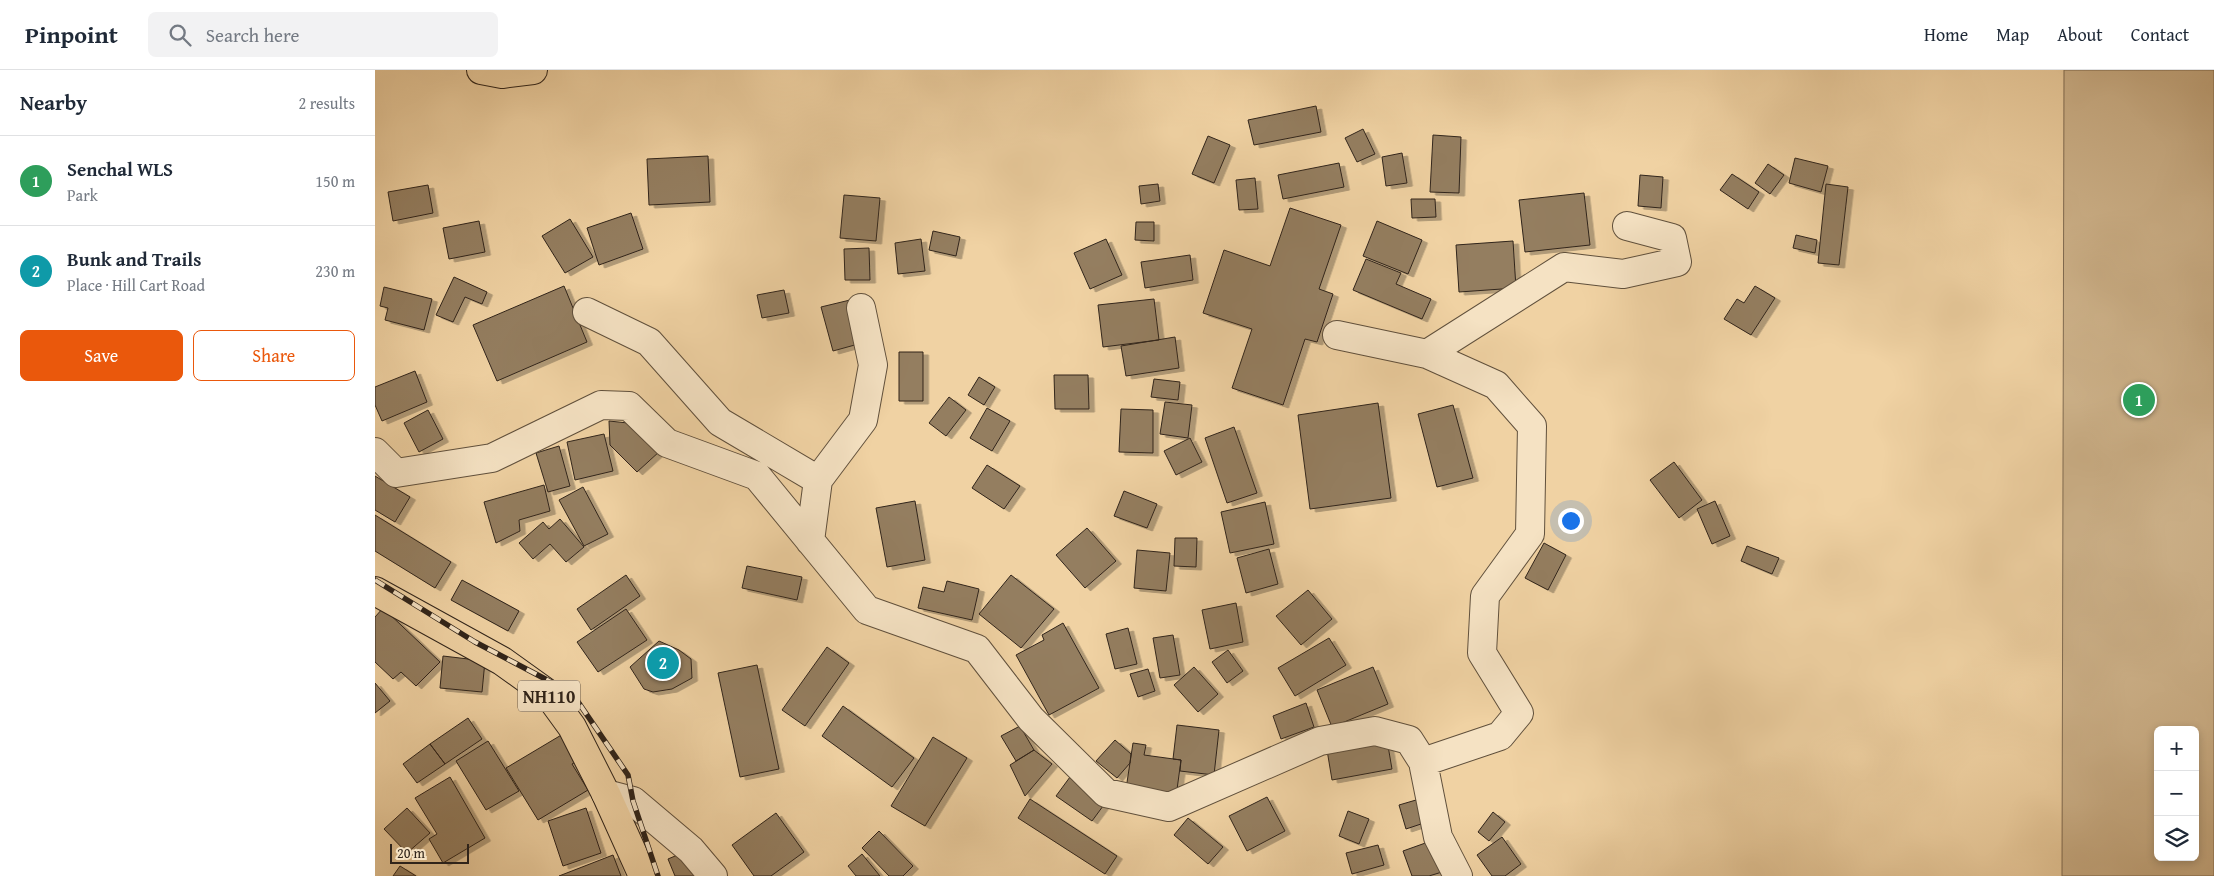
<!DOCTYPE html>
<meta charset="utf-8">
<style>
body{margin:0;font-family:"Gentium Book Plus",serif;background:#f2f2f3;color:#1f2937}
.controls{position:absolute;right:15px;bottom:15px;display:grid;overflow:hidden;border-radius:8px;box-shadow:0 2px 8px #0003}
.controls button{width:45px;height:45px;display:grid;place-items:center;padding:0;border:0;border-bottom:1px solid #e0e1e3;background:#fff;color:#1f2937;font:25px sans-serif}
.scale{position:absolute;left:15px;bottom:12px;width:79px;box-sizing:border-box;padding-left:5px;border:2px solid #30241a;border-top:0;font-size:14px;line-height:18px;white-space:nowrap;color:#30241a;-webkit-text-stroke:4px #f5e2c3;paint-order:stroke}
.you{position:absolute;left:1195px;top:450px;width:18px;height:18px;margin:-12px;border:4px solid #fff;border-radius:50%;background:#1a73e8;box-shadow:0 0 0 8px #1a73e833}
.badge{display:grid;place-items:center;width:32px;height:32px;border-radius:50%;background:#ea580c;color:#fff;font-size:16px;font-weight:700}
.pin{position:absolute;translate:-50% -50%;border:2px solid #fff;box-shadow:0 1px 5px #0006}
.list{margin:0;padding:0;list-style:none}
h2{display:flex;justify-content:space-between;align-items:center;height:65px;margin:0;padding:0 20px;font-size:21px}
h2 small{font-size:16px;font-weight:400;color:#747a83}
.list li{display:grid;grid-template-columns:32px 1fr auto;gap:15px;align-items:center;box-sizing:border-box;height:90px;padding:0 20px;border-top:1px solid #e0e1e3}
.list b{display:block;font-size:19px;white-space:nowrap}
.list p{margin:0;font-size:16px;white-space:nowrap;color:#747a83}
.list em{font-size:16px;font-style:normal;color:#747a83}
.actions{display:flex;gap:10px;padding:15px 20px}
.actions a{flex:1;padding:11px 0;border:1px solid #ea580c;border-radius:8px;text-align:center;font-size:18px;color:#ea580c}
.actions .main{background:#ea580c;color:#fff}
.icon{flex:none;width:28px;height:28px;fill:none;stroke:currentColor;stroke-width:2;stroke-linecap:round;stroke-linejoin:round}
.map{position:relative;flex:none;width:1839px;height:806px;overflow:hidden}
header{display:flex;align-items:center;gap:30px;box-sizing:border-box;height:70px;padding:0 25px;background:#fff;border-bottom:1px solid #e0e1e3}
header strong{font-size:24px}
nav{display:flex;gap:28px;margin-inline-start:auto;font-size:18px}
.search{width:350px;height:45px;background:#f2f2f3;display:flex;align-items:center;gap:12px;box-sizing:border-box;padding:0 18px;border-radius:8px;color:#747a83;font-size:19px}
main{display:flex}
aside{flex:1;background:#fff}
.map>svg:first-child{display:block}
.green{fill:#cfb48c;stroke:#806c53;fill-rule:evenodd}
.building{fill:#947e61;stroke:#30241a;filter:url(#shadow)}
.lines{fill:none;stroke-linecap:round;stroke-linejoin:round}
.minor-casing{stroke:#60503c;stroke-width:30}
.major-casing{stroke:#30241a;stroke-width:30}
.highway-casing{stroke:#30241a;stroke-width:30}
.minor{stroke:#f5e2c3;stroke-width:28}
.major{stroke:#f0d2a3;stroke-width:28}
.highway{stroke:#f0d2a3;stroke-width:28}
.rail-casing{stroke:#30241a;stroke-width:5.5}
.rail{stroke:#f5e2c3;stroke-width:4;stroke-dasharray:11;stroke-linecap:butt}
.labels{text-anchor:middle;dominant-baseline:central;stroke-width:4.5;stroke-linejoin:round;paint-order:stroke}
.shield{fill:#f5e2c3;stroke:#6b5d4d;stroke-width:1}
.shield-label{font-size:18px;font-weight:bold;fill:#30241a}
</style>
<header>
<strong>Pinpoint</strong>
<div class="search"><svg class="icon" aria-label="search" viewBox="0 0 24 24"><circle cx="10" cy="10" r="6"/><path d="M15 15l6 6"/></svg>Search here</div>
<nav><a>Home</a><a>Map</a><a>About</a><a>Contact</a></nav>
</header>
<main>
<aside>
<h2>Nearby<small>2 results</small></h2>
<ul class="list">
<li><span class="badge" style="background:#2e9e5b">1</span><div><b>Senchal WLS</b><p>Park</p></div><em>150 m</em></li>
<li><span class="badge" style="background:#0f9aa8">2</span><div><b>Bunk and Trails</b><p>Place · Hill Cart Road</p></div><em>230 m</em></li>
</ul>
<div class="actions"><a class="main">Save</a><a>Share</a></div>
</aside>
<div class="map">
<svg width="1839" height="806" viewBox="0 0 1839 806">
<defs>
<filter id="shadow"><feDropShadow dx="5.5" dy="3" stdDeviation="0" flood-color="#0004"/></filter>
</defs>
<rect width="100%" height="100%" fill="#f0d2a3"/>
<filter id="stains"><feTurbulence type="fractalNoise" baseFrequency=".004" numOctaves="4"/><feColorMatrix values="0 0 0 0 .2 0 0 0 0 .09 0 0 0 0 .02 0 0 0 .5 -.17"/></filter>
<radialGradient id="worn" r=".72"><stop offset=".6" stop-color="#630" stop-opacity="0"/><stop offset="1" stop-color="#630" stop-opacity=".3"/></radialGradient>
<!-- green -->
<path class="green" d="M 1689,0 L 1839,0 L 1839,806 L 1687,806 ZM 1783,660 L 1820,660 L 1820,787 L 1783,787 Z"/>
<!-- building -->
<path class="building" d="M 941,36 L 946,62 L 879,75 L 873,50 Z
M 988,59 L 1000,84 L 982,92 L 970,68 Z
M 1058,65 L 1086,67 L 1084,123 L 1055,122 Z
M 833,66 L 855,75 L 839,113 L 817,104 Z
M 1027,83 L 1032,113 L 1011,116 L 1007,87 Z
M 333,86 L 335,132 L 274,135 L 272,89 Z
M 1420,88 L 1453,96 L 1446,122 L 1414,113 Z
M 964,93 L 969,117 L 908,129 L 903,105 Z
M 1393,94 L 1409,105 L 1395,124 L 1380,113 Z
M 1357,104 L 1384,122 L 1373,139 L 1345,120 Z
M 1265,105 L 1288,107 L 1286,138 L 1263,136 Z
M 880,108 L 883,139 L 864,140 L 861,110 Z
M 783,114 L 785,131 L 766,134 L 764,116 Z
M 1451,114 L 1473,117 L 1464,195 L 1443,193 Z
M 53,115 L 58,143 L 18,151 L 13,122 Z
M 1209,123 L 1215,175 L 1150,182 L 1144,130 Z
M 469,125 L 505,128 L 501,171 L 465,168 Z
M 1036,129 L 1060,129 L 1061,147 L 1037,148 Z
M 915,138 L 966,155 L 944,219 L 958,224 L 942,272 L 930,269 L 908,335 L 857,318 L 877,259 L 828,243 L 849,180 L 895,196 Z
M 256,143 L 268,179 L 224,195 L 212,158 Z
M 195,149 L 218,187 L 190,203 L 167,166 Z
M 104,151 L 110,182 L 74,189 L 68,158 Z
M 1002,151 L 1047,170 L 1033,204 L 988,186 Z
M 761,152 L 779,152 L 779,171 L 760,170 Z
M 558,161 L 585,167 L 581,186 L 554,180 Z
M 1421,165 L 1442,170 L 1440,183 L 1418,178 Z
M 546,169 L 550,201 L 523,204 L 520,173 Z
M 731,169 L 747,205 L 715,219 L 699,183 Z
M 1138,171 L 1141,218 L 1084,222 L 1081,175 Z
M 494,178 L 495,210 L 470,210 L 469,179 Z
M 815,185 L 818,210 L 770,218 L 766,192 Z
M 991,189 L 1026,203 L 1021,214 L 1056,229 L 1047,249 L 978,220 Z
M 79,207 L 112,222 L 107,234 L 90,227 L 78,252 L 61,245 Z
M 189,216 L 212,272 L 122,311 L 98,255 Z
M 1380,216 L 1400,228 L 1376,265 L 1349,249 L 1362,229 L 1369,233 Z
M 9,217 L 57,229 L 49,260 L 10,250 L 13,238 L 5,236 Z
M 409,220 L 414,243 L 387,248 L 382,225 Z
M 779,229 L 784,270 L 728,277 L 723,235 Z
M 475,230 L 487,273 L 458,281 L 446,237 Z
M 800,267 L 804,298 L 751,306 L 746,276 Z
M 524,282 L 548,282 L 548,331 L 524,331 Z
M 40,301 L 52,332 L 7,351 L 0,335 L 0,317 Z
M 679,305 L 713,305 L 714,339 L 680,339 Z
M 604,307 L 620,317 L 609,335 L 593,325 Z
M 779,309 L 805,312 L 803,330 L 776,327 Z
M 574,327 L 591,340 L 571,366 L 554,353 Z
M 790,332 L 817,335 L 813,368 L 785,364 Z
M 1003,333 L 1016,428 L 935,439 L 923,345 Z
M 1078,335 L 1098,408 L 1062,417 L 1043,344 Z
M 612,338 L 635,351 L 617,381 L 595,368 Z
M 746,339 L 778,340 L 778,383 L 744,382 Z
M 53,340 L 68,369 L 44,382 L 29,353 Z
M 234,351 L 253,353 L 285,381 L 262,402 L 235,375 Z
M 859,357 L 882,423 L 852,433 L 830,368 Z
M 229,364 L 238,401 L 200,410 L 192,372 Z
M 815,368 L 827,392 L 801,405 L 789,381 Z
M 184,376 L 195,416 L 173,422 L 161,383 Z
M 1299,392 L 1327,430 L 1304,448 L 1275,410 Z
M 612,395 L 645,416 L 629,439 L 597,418 Z
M 0,406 L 35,427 L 20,452 L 0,440 Z
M 169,415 L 175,441 L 144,450 L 145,461 L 121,473 L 109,432 Z
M 208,417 L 233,464 L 209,476 L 184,430 Z
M 749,421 L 782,434 L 772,458 L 739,446 Z
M 540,431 L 550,490 L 512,497 L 501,438 Z
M 1340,431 L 1355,466 L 1337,474 L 1322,439 Z
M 890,432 L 899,474 L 855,483 L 846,442 Z
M 0,445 L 76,492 L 60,518 L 0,481 Z
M 185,449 L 209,477 L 191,492 L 175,474 L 158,489 L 144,473 L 168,452 L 174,459 Z
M 712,458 L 741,491 L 710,518 L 681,485 Z
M 800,468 L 822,468 L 821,497 L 799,496 Z
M 1169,473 L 1191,485 L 1173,520 L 1150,508 Z
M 1372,476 L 1404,488 L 1397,504 L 1366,491 Z
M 894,479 L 903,514 L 871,523 L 862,488 Z
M 762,480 L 795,483 L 791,521 L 759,518 Z
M 372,496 L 427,507 L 422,530 L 367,518 Z
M 251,505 L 265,526 L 216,560 L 202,539 Z
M 636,505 L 679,539 L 646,578 L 604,544 Z
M 87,510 L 144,541 L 133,561 L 76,530 Z
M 572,511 L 604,519 L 597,550 L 543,538 L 548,517 L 569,522 Z
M 933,520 L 957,549 L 926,575 L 901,546 Z
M 861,533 L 868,572 L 835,579 L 827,540 Z
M 8,538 L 65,592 L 41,616 L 26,602 L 18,609 L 0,592 L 0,547 Z
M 251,539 L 272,570 L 223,602 L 202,572 Z
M 688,553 L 724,618 L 674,645 L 641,585 L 669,570 L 667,565 Z
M 753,558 L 762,594 L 740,599 L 731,564 Z
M 798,565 L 805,605 L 785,608 L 778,568 Z
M 954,568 L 971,595 L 920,626 L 903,598 Z
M 284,571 L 304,580 L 316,589 L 317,608 L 297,619 L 278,622 L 269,619 L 255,597 Z
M 452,577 L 474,593 L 430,656 L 407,640 Z
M 853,580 L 868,601 L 852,613 L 837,592 Z
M 68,586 L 110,591 L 107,622 L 65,618 Z
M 382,595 L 404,699 L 365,707 L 343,603 Z
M 819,597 L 843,624 L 823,642 L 799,615 Z
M 998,597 L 1013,634 L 957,657 L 942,620 Z
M 773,599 L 780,621 L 763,627 L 755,604 Z
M 0,613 L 15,631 L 0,643 Z
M 931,633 L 939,657 L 906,669 L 898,646 Z
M 468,636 L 539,688 L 517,717 L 447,666 Z
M 93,648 L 107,669 L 70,694 L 55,674 Z
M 802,655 L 844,660 L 839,705 L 805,701 L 806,690 L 798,689 Z
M 645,656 L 659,680 L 641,691 L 626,666 Z
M 188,664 L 204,690 L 197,694 L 213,720 L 163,750 L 131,698 Z
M 558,667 L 592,688 L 550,756 L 516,736 Z
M 740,670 L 756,684 L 755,693 L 742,708 L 721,691 Z
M 1012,670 L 1017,699 L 957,710 L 952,680 Z
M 113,671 L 144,721 L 111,740 L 81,691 Z
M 758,673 L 771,675 L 769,685 L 806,690 L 801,727 L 751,719 Z
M 55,674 L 70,694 L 42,713 L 28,694 Z
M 659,680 L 677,694 L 650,726 L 635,695 Z
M 75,707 L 110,768 L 68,793 L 54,769 L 62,764 L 40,728 Z
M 695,707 L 731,732 L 717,751 L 681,726 Z
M 892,727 L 910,761 L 872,781 L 854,746 Z
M 655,729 L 742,786 L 730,804 L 643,748 Z
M 1041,730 L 1049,753 L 1031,759 L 1024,735 Z
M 32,738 L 55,763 L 32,783 L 9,759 Z
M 211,738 L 226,783 L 188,796 L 173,751 Z
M 973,741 L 994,749 L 984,774 L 964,766 Z
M 1118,742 L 1130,752 L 1114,771 L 1103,762 Z
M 401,743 L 429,782 L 396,806 L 379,806 L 357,775 Z
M 813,748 L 848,777 L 833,794 L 799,765 Z
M 504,761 L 538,796 L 528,806 L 514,806 L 487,778 Z
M 1127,767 L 1146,794 L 1130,806 L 1117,806 L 1102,785 Z
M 1056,771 L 1067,802 L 1054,806 L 1037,806 L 1028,781 Z
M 1003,775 L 1009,795 L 977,804 L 971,783 Z
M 312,781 L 322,806 L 300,806 L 293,789 Z
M 487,784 L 505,806 L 481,806 L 473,796 Z
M 238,785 L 246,806 L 184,806 Z
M 25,796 L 41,806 L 18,806 Z"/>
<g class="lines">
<defs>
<path id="minor" d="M 212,242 L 274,272 L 345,352 L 443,410 L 435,471
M 962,265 L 1052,284
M 0,382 L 21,403 L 117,388 L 226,335 L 254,336 L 292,373 L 382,406 L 492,540 L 602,579 L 656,649 L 731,723 L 794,737 L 945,671 L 1000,661 L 1034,670 L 1048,692 L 1063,767 L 1083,806
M 443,410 L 488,350 L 498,295 L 486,238
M 1048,692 L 1125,666 L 1144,643 L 1107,583 L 1110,526 L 1155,464 L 1157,356 L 1121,315 L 1052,284 L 1189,197 L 1248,204 L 1302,192 L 1297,168 L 1252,156
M 231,724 L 258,731 L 316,780 L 338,806"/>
<path id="major" d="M 106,0 L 127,4 L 158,0"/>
<path id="highway" d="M 0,521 L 127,591 L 173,624 L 197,657 L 231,724 L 268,806"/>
</defs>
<!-- minor casing -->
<use href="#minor" class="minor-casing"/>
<!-- major casing -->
<use href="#major" class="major-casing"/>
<!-- highway casing -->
<use href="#highway" class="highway-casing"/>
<!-- minor -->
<use href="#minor" class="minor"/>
<!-- major -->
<use href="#major" class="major"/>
<!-- highway -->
<use href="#highway" class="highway"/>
<defs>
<path id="rail" d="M 0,510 L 100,572 L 197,623 L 253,705 L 258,731 L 283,806"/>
</defs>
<!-- rail casing -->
<use href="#rail" class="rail-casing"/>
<!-- rail -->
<use href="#rail" class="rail"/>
</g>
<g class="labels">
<!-- shield labels -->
<rect class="shield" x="143" y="610.5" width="62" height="31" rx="4"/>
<g class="shield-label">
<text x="174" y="626">NH110</text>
</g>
</g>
<rect width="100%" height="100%" filter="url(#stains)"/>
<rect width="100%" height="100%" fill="url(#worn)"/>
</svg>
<div class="controls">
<button>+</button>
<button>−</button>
<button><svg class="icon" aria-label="layers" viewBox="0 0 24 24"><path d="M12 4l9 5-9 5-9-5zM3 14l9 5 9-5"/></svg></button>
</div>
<div class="scale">20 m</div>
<div class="you"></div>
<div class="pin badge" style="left:1764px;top:330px;background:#2e9e5b">1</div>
<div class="pin badge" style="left:288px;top:593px;background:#0f9aa8">2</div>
</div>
</main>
